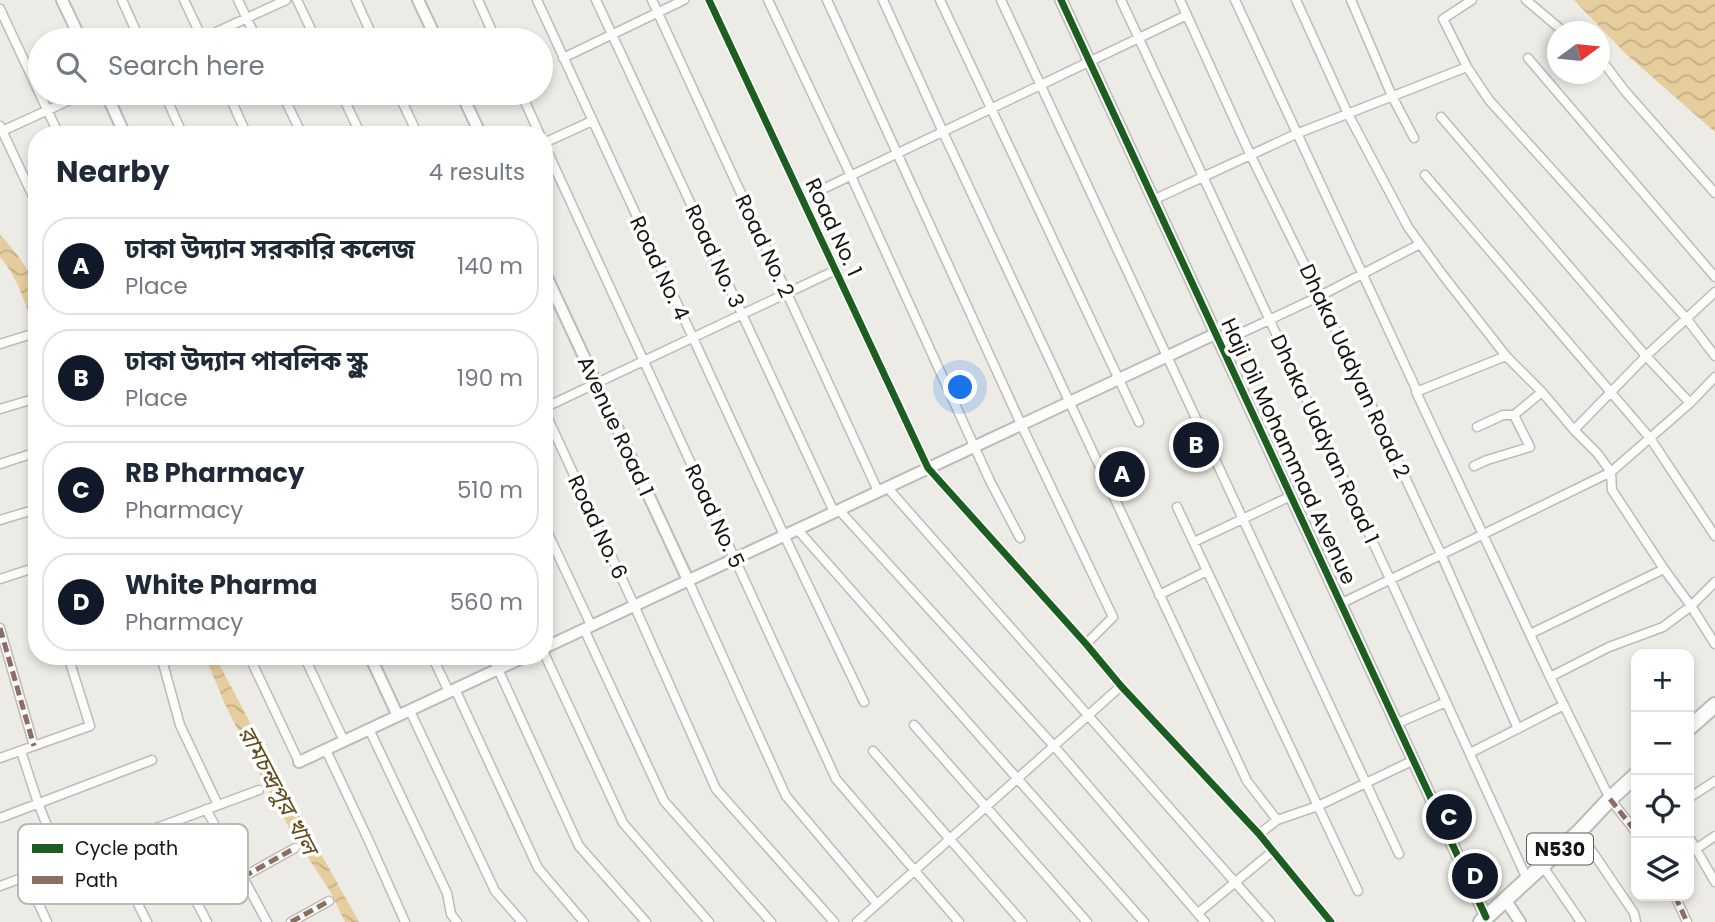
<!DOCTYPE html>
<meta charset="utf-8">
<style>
body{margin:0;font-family:Poppins,"Noto Sans Bengali",sans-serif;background:#f6f6f7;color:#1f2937}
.controls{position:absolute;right:21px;bottom:21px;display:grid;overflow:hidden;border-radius:14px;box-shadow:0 4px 10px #0003}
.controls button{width:63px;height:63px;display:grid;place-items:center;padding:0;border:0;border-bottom:2px solid #e0e1e3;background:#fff;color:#1f2937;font:35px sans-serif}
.compass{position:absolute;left:1547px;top:21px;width:63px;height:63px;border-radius:50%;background:#fff;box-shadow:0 4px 10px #0003;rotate:75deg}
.you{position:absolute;left:961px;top:388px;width:24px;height:24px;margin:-18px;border:5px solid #fff;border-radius:50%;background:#1a73e8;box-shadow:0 0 0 10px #1a73e833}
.badge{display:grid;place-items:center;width:46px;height:46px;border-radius:50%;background:#111827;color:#fff;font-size:23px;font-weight:700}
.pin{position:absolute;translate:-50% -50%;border:4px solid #fff;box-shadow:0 2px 7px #0006}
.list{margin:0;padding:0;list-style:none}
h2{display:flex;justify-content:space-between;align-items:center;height:91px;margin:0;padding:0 28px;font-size:30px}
h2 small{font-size:23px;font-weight:400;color:#747a83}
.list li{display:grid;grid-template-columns:46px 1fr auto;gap:21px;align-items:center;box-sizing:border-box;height:98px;margin:0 14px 14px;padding:0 14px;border:2px solid #e0e1e3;border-radius:28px}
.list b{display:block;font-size:26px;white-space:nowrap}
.list p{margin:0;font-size:23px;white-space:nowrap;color:#747a83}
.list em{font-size:23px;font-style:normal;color:#747a83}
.icon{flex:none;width:38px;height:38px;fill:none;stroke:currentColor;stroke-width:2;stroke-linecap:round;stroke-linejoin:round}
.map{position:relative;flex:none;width:1715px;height:922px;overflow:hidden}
.search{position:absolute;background:#fff;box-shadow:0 4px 10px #0003;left:28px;top:28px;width:525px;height:77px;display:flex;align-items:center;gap:18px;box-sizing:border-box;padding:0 24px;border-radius:38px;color:#747a83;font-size:26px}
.panel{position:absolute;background:#fff;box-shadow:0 4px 10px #0003;left:28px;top:126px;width:525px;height:539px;border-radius:28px}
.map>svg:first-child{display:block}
.water{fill:url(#water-waves)}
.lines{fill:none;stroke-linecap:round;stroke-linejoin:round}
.street-casing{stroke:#bcbbb7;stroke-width:11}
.secondary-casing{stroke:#bcbbb7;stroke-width:14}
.highway-casing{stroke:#bcbbb7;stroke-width:18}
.street{stroke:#fcfcfb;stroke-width:8}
.secondary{stroke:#fcfcfb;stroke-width:10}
.highway{stroke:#fcfcfb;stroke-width:14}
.quiet{stroke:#8d6e63;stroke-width:5;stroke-dasharray:10 5;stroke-linecap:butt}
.cycleway-casing{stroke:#fff;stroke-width:11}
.cycleway{stroke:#1b5e20;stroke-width:7}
.labels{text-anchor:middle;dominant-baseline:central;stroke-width:7;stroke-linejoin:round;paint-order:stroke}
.shield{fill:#fff;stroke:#5d5b59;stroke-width:2}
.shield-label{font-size:19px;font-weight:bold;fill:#171512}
.street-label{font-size:21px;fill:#171512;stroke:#fff}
.water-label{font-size:23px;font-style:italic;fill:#624c19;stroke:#fff}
.key{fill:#fff;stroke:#b9b9b8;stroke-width:2}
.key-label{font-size:19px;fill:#171512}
</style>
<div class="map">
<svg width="1715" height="922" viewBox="0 0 1715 922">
<defs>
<pattern id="water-waves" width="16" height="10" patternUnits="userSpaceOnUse" patternTransform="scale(1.75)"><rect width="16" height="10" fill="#e5cd9d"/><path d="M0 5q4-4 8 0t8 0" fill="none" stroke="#c4af86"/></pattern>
</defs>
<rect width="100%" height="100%" fill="#edebe6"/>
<!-- water -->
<path class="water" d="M 1574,0 L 1715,0 L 1715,132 L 1626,54 Z
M 0,235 C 12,246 35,277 37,292 C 39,307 37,323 37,338 C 27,310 20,280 0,257 Z
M 205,656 L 215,656 L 287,793 L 359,922 L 345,922 L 330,891 L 295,838 L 260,774 L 224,702 Z"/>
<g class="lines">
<defs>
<path id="street" d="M 122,0 L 140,40
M 184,0 L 203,40
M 238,0 L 257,40
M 297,0 L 316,40
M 356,0 L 374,40
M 478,0 L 496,40
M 537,0 L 784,535 L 864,702
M 596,0 L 834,512
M 652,0 L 878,491
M 709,0 L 928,468 L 1086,644 L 1121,686 L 1259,834 L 1331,922
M 768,0 L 851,176 L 990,481 L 1020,538
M 827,0 L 1021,424 L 1113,617 L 1086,644
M 883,0 L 943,132 L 1247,781 L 1277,820
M 940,0 L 1139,422
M 1001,0 L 1399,854
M 1121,0 L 1390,579 L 1527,879
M 1180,0 L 1250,154 L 1320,296 L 1441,554 L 1518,729
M 1235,0 L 1417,391 L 1416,392 L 1550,677 L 1610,799 L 1636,832
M 1296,0 L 1348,114 L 1408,227 L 1442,274 L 1506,356 L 1542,392 L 1574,430 L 1597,453 L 1611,472 L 1612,490 L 1664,569 L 1691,606 L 1715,644
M 1351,0 L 1392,96 L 1414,138
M 1472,0 L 1443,19 L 1467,67 L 1489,100 L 1686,318 L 1715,356
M 1526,0 L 1564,32
M 0,9 L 59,135
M 199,40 L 286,0
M 563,58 L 684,0
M 1528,58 L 1715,277
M 1600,61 L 1606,66 L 1625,91 L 1715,193
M 164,93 L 183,135
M 228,93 L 247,135
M 282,93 L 302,135
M 341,93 L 361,135
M 398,93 L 418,135
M 521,93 L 540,135
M 1441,117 L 1646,356 L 1690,403
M 0,126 L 37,205
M 0,132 L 85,93
M 544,143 L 592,121
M 544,144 L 836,779 L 959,922
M 1425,175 L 1650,438 L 1715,536
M 802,199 L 1187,15
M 1153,200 L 1296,134 L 1467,67
M 1220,343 L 1320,296 L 1420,244
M 0,344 L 32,334
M 1416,392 L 1506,356
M 544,408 L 836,270
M 0,409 L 37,398
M 544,410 L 634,605 L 716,789 L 834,922
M 1477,427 L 1503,415 L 1514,415 L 1542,392
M 1574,430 L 1646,356 L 1715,292
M 0,464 L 37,452
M 1474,466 L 1487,460 L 1530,447 L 1514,415
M 887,487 L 1270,922
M 1177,507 L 1358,891
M 839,510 L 1054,746 L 1205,922
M 0,520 L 37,509
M 544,525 L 591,625
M 797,529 L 1144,922
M 1194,542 L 1291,496
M 0,579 L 37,567
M 688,580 L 786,796 L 877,904
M 1159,595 L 1207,571
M 1340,604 L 1611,472 L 1690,403 L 1715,377
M 0,628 L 34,746
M 584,629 L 664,801 L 771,922
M 1530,634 L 1664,569
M 544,653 L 623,823 L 709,922
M 161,656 L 180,725 L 218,805
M 249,656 L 299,762
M 304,656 L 344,741
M 432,656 L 449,692
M 492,656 L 579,846 L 646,922
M 1550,677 L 1609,647 L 1663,627 L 1691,606 L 1715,582
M 455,689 L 538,868 L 584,922
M 410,711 L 495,891 L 522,922
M 1396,724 L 1446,702
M 914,725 L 1087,922
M 369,729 L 447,893 L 451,914 L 457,922
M 326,750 L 368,839 L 405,922
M 21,751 L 38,803 L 62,863
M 873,751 L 1022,922
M 1470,753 L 1564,705
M 0,758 L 90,726 L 68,656
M 1689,798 L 1715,781
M 206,809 L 267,922
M 0,818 L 152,760
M 158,827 L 207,922
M 1579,832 L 1634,913 L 1636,922
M 1259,834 L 1277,820 L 1318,806 L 1414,760
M 1689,837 L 1715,882
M 109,846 L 147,922
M 1696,849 L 1715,836
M 1542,865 L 1581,922
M 26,876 L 47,922
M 243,877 L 295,848
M 0,886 L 259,790
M 1675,896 L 1687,922
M 1198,913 L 1273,851
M 291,922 L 329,901
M 857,922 L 1121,686"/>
<path id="secondary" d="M 62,0 L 81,40
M 418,0 L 437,40
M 1061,0 L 1486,917
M 106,93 L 125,135
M 461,93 L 481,135
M 544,271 L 688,580
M 544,648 L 1215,334
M 370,656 L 398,716
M 299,762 L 526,656
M 1505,899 L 1520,922"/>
<path id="highway" d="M 1689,728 L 1715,705
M 1481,922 L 1579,832 L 1610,799 L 1636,775"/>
</defs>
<!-- street casing -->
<use href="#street" class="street-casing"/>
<!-- secondary casing -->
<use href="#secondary" class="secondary-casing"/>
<!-- highway casing -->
<use href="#highway" class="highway-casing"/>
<!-- street -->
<use href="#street" class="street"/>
<!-- secondary -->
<use href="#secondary" class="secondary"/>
<!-- highway -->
<use href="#highway" class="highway"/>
<!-- quiet -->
<path class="quiet" d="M 0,628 L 34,746
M 1610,799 L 1636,832
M 243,877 L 295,848
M 1675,896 L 1687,922
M 291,922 L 329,901"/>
<defs>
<path id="cycleway" d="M 709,0 L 928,468 L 1086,644 L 1121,686 L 1259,834 L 1331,922
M 1061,0 L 1486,917"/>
</defs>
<!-- cycleway casing -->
<use href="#cycleway" class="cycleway-casing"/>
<!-- cycleway -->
<use href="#cycleway" class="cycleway"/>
</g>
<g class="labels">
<!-- shield labels -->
<rect class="shield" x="1527" y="833.5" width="66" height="31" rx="5"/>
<g class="shield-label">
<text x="1560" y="849">N530</text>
</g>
<!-- street labels -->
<g class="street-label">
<text transform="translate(834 227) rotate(65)">Road No. 1</text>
<text transform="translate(765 246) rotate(65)">Road No. 2</text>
<text transform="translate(715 256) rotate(65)">Road No. 3</text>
<text transform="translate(660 268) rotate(65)">Road No. 4</text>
<text transform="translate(1355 371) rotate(65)">Dhaka Uddyan Road 2</text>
<text transform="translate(616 426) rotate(65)">Avenue Road 1</text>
<text transform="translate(1325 439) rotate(65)">Dhaka Uddyan Road 1</text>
<text transform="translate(1289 451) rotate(65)">Haji Dil Mohammad Avenue</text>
<text transform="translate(715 516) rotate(65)">Road No. 5</text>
<text transform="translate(598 527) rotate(65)">Road No. 6</text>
</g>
<!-- water labels -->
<g class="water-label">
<text transform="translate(278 790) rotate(62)">রামচন্দ্রপুর খাল</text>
</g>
</g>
<!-- legend -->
<rect x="18" y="824" width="230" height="80" rx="10" class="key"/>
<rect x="32" y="844" width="31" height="9" fill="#1b5e20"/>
<rect x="32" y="876" width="31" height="8" fill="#8d6e63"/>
<g class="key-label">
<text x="75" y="855">Cycle path</text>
<text x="75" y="887">Path</text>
</g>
</svg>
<div class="controls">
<button>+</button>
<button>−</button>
<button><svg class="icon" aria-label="locate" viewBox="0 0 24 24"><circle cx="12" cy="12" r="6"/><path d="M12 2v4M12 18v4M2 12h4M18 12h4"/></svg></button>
<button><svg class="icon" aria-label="layers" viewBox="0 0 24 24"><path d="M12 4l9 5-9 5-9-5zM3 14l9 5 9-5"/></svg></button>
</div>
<svg class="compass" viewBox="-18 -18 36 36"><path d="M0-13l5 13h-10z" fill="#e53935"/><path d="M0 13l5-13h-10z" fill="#747a83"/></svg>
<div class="you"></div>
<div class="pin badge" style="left:1122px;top:474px">A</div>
<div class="pin badge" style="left:1196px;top:445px">B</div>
<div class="pin badge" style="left:1449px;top:817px">C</div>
<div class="pin badge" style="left:1475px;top:876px">D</div>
<div class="search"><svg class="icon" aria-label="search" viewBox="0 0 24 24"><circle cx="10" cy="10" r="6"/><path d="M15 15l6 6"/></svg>Search here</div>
<section class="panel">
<h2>Nearby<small>4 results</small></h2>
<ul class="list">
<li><span class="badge">A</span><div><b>ঢাকা উদ্যান সরকারি কলেজ</b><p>Place</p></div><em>140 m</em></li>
<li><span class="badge">B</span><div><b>ঢাকা উদ্যান পাবলিক স্কুল</b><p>Place</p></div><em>190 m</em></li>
<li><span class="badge">C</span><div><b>RB Pharmacy</b><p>Pharmacy</p></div><em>510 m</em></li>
<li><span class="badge">D</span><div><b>White Pharma</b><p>Pharmacy</p></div><em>560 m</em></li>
</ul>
</section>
</div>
